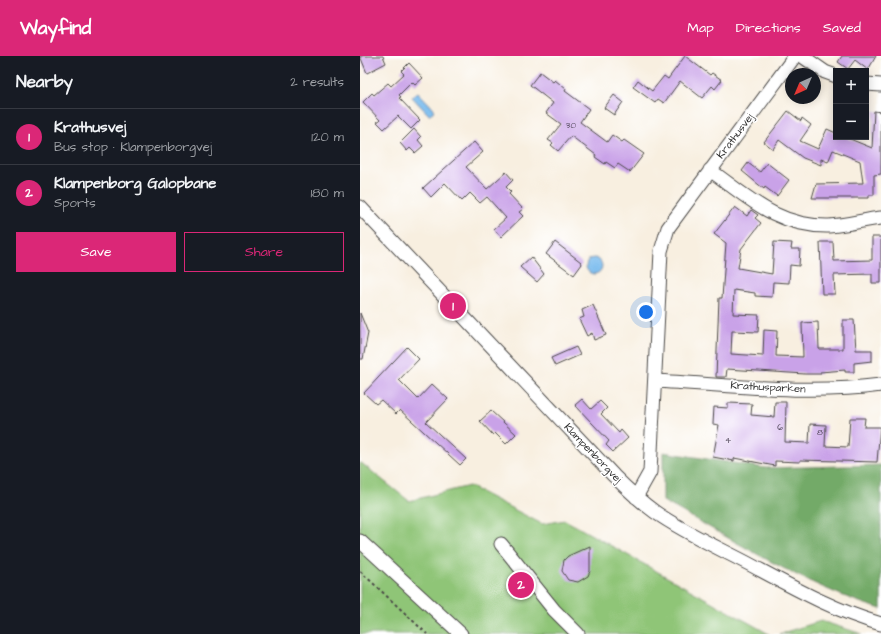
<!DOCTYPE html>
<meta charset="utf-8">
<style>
body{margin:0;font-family:"Architects Daughter",sans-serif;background:#20242c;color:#f1f3f6}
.controls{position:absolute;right:12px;top:12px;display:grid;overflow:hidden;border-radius:0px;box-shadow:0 2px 10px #0003}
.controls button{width:36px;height:36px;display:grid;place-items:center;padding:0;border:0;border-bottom:1px solid #363941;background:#171b24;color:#f1f3f6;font:20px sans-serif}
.compass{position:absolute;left:425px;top:12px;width:36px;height:36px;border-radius:50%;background:#171b24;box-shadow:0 2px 10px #0003;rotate:224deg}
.you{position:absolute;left:286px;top:256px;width:14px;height:14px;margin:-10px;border:3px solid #fff;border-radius:50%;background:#1a73e8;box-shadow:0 0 0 6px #1a73e833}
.badge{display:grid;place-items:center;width:26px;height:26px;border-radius:50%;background:#db2777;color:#fff;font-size:13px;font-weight:700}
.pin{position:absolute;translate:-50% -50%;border:2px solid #fff;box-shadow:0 1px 4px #0006}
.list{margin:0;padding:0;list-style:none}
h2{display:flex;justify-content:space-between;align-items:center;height:52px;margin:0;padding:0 16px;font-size:17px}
h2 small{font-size:13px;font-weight:400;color:#9ea1a6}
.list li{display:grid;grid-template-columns:26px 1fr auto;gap:12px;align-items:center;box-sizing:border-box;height:56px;padding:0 16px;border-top:1px solid #363941}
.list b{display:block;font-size:15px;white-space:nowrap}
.list p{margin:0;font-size:13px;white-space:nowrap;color:#9ea1a6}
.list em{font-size:13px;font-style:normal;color:#9ea1a6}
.actions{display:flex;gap:8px;padding:12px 16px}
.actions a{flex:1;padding:9px 0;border:1px solid #db2777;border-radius:0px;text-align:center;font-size:14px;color:#db2777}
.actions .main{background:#db2777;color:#fff}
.map{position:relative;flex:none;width:521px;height:578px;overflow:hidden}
header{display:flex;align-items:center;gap:24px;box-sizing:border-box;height:56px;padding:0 20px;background:#db2777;color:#fff}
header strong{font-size:19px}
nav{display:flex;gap:22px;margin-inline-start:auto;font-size:14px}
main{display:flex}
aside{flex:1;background:#171b24}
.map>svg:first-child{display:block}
.green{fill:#8fc577;stroke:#5d7851}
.forest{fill:#73aa68;stroke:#4f6a4a}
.water{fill:#79bbee;stroke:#52738c}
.building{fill:#c9a2e8}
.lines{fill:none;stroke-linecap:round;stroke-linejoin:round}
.minor-casing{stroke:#4a4846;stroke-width:15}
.path{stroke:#4a4846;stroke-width:2;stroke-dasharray:3 3;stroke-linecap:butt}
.minor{stroke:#fff;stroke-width:13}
.labels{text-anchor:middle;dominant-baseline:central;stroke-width:3;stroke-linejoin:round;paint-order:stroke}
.number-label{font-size:9px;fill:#52495a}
.street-label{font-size:11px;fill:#2b2b2b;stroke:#fff}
</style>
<header>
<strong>Wayfind</strong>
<nav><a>Map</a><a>Directions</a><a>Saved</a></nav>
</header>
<main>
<aside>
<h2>Nearby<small>2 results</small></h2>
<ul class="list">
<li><span class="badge">1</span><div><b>Krathusvej</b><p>Bus stop · Klampenborgvej</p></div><em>120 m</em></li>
<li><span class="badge">2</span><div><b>Klampenborg Galopbane</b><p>Sports</p></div><em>180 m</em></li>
</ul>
<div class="actions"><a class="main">Save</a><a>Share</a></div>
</aside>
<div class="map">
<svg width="521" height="578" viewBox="0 0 521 578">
<rect width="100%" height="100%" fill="#fff"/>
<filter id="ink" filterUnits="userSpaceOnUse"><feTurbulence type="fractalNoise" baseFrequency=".025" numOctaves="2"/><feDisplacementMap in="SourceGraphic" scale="8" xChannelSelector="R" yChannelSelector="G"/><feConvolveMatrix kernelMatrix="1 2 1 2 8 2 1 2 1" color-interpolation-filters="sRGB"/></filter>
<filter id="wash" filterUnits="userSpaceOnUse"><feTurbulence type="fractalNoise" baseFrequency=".012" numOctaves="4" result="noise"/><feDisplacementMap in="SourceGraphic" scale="16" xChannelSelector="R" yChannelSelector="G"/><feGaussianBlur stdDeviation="0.9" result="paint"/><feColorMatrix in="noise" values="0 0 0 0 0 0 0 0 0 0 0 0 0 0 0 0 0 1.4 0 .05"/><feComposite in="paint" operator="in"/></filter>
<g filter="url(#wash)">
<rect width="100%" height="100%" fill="#f8efe0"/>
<!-- green -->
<path class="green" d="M 0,406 L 49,445 L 109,430 L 182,468 L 205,464 L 409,578 L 0,578 Z
M 461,565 L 502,578 L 419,578 Z"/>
<!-- forest -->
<path class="forest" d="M 303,396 L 405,412 L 521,409 L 521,553 C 446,531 372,483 303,445 Z"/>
<!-- water -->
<path class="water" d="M 58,36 L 75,54 L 69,59 L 52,41 Z
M226 210a8 8 0 1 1 16 0a8 8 0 1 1-16 0Z"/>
<g id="blocks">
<!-- building -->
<path class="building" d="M 0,0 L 23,0 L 26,7 L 7,17 Z
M 325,0 L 350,19 L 352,17 L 362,24 L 355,33 L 352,30 L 342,42 L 320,25 L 304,47 L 298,43 L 295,47 L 273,31 L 278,24 L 292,35 L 304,20 L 308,23 Z
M 482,0 L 516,0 L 508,14 L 495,4 L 488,13 L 478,6 Z
M 49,7 L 63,22 L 55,29 L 52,26 L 39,39 L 41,41 L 39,42 L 60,64 L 51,73 L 38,60 L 24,73 L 17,66 L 20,64 L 3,46 L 12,37 L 14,39 L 28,27 L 31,30 L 44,18 L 41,15 Z
M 180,16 L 193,26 L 195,24 L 206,33 L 205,35 L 229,53 L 220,66 L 247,86 L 252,79 L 262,86 L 264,84 L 284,98 L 270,116 L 258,108 L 255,112 L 246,106 L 245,108 L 235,101 L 236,99 L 211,80 L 198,95 L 191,89 L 193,87 L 188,84 L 201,68 L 186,57 L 193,47 L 170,29 Z
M 254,39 L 263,46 L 254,59 L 244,52 Z
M 428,55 L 441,65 L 442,62 L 451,69 L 440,85 L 458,93 L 467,73 L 476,77 L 476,81 L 485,81 L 512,92 L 514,55 L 521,56 L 521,118 L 514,119 L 514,139 L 509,139 L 509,142 L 452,142 L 456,128 L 503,127 L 500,105 L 473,94 L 468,106 L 461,103 L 461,109 L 443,102 L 419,84 L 413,93 L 404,86 Z
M 54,73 L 61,81 L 58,84 L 63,90 L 55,97 L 50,92 L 47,95 L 40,87 Z
M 114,86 L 123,96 L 106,111 L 127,133 L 146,116 L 153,124 L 146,131 L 151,136 L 149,138 L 163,153 L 159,156 L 163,160 L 141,181 L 134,173 L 146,162 L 127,141 L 120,147 L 110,137 L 102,145 L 85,127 L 71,141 L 63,132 Z
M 388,107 L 400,116 L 407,107 L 429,124 L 417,140 L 405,131 L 404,133 L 382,115 Z
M 375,151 L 387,160 L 391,154 L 398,159 L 395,162 L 401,167 L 381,193 L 378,212 L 412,218 L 414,186 L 432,187 L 431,193 L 440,193 L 439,210 L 430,209 L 429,227 L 413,226 L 412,241 L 395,240 L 395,237 L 374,234 L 373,258 L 399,259 L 398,276 L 372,275 L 371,298 L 403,300 L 404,274 L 417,275 L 416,300 L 443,301 L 442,267 L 458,266 L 459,293 L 483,293 L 483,264 L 494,264 L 496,294 L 512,294 L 512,305 L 494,307 L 494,316 L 485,316 L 485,314 L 460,316 L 460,318 L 445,318 L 367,313 L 366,321 L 356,321 L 359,242 L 362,242 L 366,187 L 354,178 Z
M 512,181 L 521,181 L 521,227 L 512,227 L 512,218 L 474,219 L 475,238 L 462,238 L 460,186 L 473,186 L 474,205 L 512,204 Z
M 195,186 L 221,206 L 222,208 L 214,219 L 186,198 Z
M 171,201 L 184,218 L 177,226 L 160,211 Z
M 233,249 L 246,279 L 234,284 L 232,277 L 227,280 L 219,263 L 224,261 L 222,254 Z
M 0,257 L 8,277 L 3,303 L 0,303 Z
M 47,291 L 59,303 L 39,324 L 58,343 L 72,328 L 88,343 L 66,366 L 106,403 L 100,409 L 40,354 L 36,358 L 21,344 L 16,348 L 4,337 Z
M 216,291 L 220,299 L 195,310 L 191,302 Z
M 222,343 L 231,353 L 240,345 L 247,352 L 241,358 L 259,377 L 261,374 L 268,382 L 253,396 L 246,389 L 249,385 L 215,349 Z
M 415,346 L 426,346 L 425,386 L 449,387 L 450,368 L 466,369 L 465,390 L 488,391 L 490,362 L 505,362 L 504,371 L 520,371 L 517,406 L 440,404 L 440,406 L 415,405 L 415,410 L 374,402 L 374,405 L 353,401 L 359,369 L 353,368 L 354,351 L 368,352 L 368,347 L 392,348 L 391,359 L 414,361 Z
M 131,355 L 156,378 L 146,388 L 135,377 L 133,379 L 120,365 Z
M 230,490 L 230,515 L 228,520 L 218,526 L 208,524 L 202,515 L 204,504 L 208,500 Z"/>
</g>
</g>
<g filter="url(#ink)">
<use href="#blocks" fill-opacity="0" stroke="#4a4846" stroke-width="1"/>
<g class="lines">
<defs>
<path id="minor" d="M 442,0 L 465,16 L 476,20
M 506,28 L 521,29
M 350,114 C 389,142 418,171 469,170 C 486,169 504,164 521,162
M 0,151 L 254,420 C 267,433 280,445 295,456 C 325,477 359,492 391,509 C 434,532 475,555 521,568
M 295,325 C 370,329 447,339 521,329
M 276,441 L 290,416 L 301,195 L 308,172 L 435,0
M 0,485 L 101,578
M 141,488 L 194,554 L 218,578"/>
</defs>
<!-- minor casing -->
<use href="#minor" class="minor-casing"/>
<!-- path -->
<path class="path" d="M 0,515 L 67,578"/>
<!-- minor -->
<use href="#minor" class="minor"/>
</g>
</g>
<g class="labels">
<!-- number labels -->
<g class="number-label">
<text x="211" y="69">30</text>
<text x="420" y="371">6</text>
<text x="460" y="376">8</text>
<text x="368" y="384">4</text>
</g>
<!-- street labels -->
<g class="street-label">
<text transform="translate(375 80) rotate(-53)">Krathusvej</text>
<text transform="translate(408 331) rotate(3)">Krathusparken</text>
<text transform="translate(233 397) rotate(46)">Klampenborgvej</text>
</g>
</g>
</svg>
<div class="controls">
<button>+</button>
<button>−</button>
</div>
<svg class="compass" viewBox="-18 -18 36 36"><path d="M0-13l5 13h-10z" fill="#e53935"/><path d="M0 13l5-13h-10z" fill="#9ea1a6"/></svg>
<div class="you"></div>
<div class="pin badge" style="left:93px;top:250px">1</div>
<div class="pin badge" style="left:161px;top:529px">2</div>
</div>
</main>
